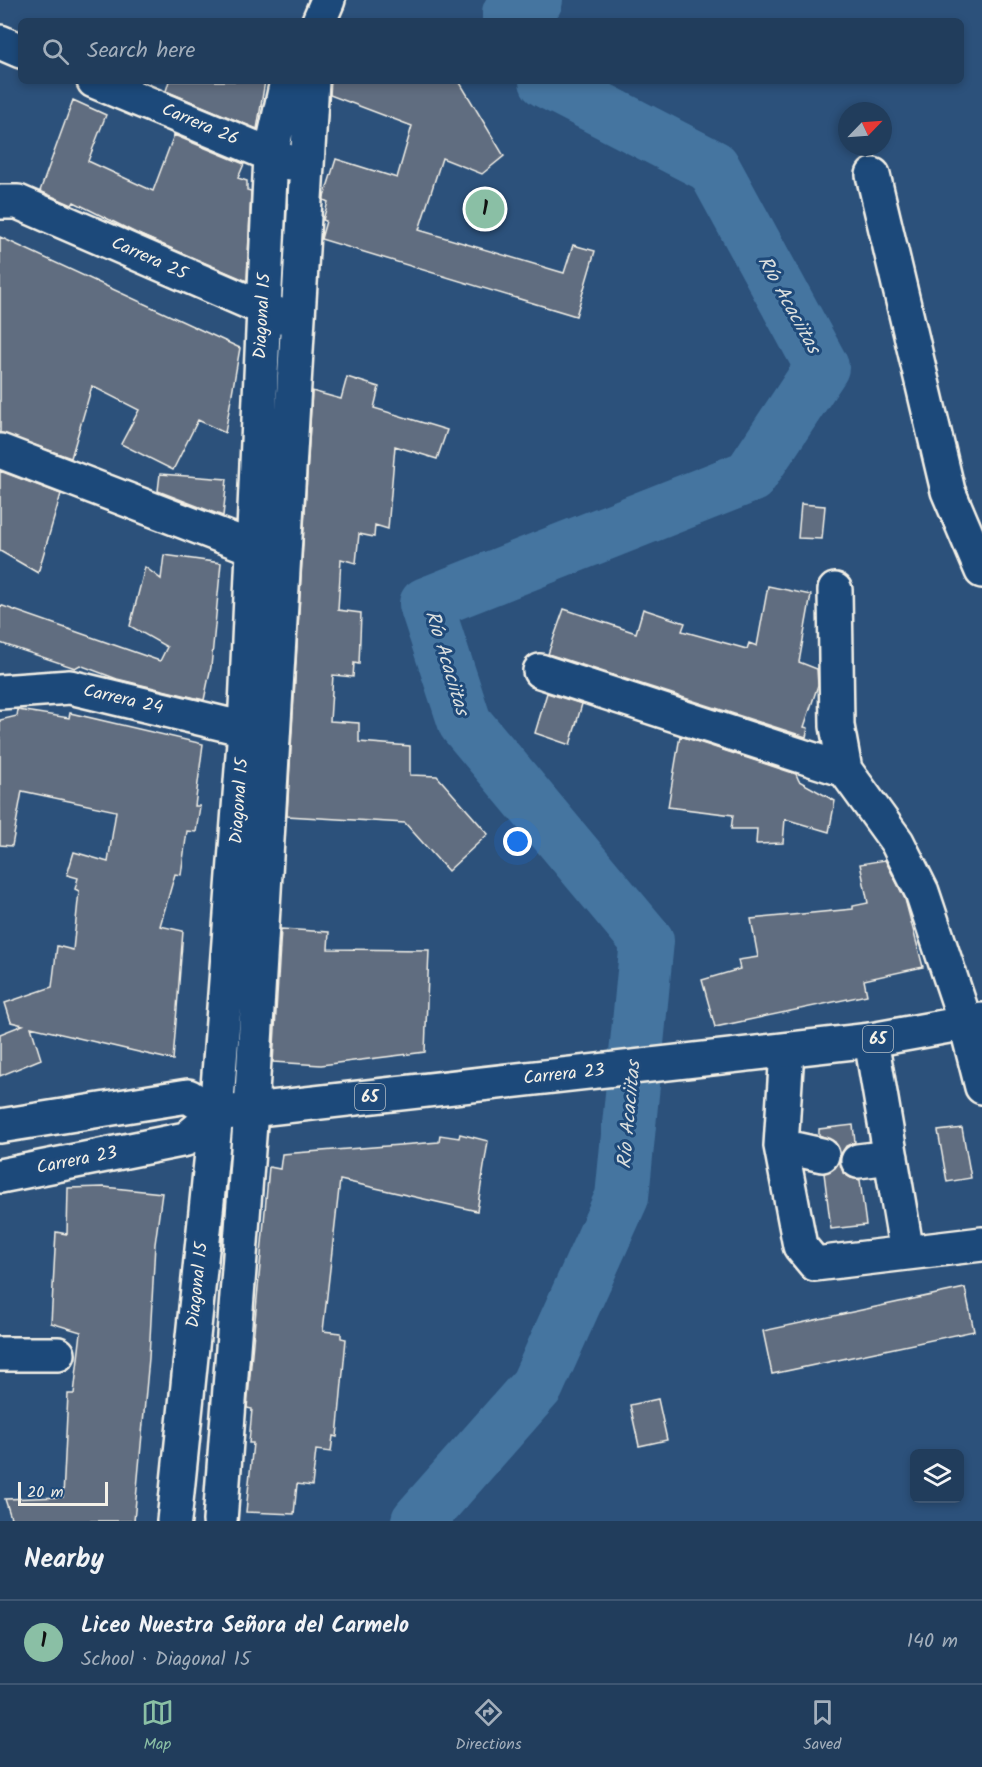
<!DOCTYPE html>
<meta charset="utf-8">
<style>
body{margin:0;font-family:Kalam,sans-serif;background:#2d4865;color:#f1f3f6}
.controls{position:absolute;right:18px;bottom:18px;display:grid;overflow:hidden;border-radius:9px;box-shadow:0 3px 9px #0003}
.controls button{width:54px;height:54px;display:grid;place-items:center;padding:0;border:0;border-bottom:2px solid #3e5672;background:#213d5c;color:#f1f3f6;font:30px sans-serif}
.compass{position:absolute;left:838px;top:102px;width:54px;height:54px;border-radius:50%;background:#213d5c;box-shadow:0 3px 9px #0003;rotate:65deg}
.scale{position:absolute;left:18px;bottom:15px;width:90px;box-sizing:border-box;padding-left:6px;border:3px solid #f4f1e8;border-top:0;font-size:16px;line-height:21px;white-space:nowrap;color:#f4f1e8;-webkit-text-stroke:4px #1f4a7a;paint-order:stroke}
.you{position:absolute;left:518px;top:842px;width:21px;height:21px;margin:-15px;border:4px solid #fff;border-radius:50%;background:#1a73e8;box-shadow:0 0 0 9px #1a73e833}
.badge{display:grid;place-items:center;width:39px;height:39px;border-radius:50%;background:#8abfa5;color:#111;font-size:20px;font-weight:700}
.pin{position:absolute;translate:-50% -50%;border:3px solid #fff;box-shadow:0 2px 6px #0006}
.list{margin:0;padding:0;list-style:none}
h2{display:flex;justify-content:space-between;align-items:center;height:78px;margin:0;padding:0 24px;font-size:26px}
h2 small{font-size:20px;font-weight:400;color:#a2aebb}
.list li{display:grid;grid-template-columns:39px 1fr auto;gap:18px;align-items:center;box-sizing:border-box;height:84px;padding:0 24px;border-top:2px solid #3e5672}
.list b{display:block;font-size:22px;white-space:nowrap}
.list p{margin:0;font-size:20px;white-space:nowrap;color:#a2aebb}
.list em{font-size:20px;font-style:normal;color:#a2aebb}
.icon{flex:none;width:33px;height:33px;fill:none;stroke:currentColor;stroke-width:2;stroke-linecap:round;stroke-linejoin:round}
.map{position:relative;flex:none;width:982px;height:1521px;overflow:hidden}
.search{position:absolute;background:#213d5c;box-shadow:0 3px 9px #0003;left:18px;right:18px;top:18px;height:66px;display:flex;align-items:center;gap:15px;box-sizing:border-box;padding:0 21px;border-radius:9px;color:#a2aebb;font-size:22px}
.sheet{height:162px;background:#213d5c}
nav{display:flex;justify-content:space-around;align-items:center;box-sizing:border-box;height:84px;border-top:2px solid #3e5672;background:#213d5c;font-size:16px;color:#a2aebb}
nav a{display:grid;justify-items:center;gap:3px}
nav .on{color:#8abfa5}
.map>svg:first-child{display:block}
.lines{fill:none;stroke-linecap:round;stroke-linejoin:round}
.river{stroke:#4475a0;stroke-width:54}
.building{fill:#606d80;stroke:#f4f1e8;stroke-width:1.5}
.minor-casing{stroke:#f4f1e8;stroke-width:38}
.major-casing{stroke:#f4f1e8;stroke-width:38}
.minor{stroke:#1f4a7a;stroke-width:33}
.major{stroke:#1f4a7a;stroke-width:33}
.labels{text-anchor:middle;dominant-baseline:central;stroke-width:6;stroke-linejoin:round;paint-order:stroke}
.shield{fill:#1f4a7a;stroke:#b4bfc7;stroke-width:1.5}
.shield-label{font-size:16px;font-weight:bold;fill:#f4f1e8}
.street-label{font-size:18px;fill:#f4f1e8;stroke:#1f4a7a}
.water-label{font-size:20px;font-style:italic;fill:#dadedd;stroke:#1f4a7a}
</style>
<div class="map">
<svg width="982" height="1521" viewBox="0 0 982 1521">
<rect width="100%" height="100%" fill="#2c517b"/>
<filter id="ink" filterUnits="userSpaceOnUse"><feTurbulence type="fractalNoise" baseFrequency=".0167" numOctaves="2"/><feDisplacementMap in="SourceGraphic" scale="12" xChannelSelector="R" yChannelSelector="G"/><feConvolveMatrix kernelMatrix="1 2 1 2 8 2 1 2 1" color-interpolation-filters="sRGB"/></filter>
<g filter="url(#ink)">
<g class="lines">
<!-- river -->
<path class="river" d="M 509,21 L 509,13 L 536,0
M 418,1521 L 537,1386 L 622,1197 L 647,941 L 465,723 L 426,604 L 750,476 L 822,367 L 713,167 L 546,81"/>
</g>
<!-- building -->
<path class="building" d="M 169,81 L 265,81 L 257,129 L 166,91 Z
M 331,81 L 459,81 L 504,156 L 482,174 L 442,158 L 419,230 L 564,273 L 573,245 L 595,251 L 576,316 L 321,239 L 326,221 L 323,220 L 328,202 L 324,200 L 324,197 L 336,159 L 397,178 L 412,126 L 330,95 Z
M 73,100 L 106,115 L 88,161 L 153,191 L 174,135 L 244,164 L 238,178 L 247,181 L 247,190 L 251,191 L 247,281 L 138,234 L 74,202 L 72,205 L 40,191 Z
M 0,237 L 240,348 L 225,433 L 198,420 L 173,470 L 121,444 L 139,410 L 92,386 L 71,458 L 0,433 Z
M 347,377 L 379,387 L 374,408 L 447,430 L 437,459 L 395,446 L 388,529 L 375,525 L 374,537 L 359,534 L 356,563 L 341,559 L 338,610 L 361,613 L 359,664 L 354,663 L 353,677 L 333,675 L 330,721 L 359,723 L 359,742 L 410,746 L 410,775 L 437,776 L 488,834 L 448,871 L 405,823 L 287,816 L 312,391 L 341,399 Z
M 0,471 L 61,494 L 38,573 L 0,551 Z
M 160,474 L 227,479 L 223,516 L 158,491 Z
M 801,504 L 825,506 L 822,539 L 798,538 Z
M 164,555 L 221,563 L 211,667 L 204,700 L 117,679 L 80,665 L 75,668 L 0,643 L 0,605 L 160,661 L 167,647 L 130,626 L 145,567 L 161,579 Z
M 768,586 L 811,595 L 799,662 L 817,669 L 818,685 L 804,727 L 808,728 L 806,737 L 548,654 L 564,609 L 636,633 L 643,609 L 685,623 L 682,631 L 747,649 L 749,643 L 757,646 Z
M 547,693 L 582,704 L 570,745 L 535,733 Z
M 18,710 L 69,718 L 70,713 L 203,744 L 195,806 L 200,806 L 196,832 L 187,831 L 181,875 L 175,874 L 160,926 L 183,931 L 173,1060 L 31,1027 L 41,1059 L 0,1076 L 0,1034 L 23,1025 L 11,1022 L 5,1003 L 52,987 L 57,946 L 73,950 L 79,891 L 75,889 L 78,878 L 67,875 L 74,852 L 108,862 L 116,811 L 22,791 L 12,846 L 0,845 L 0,720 L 17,716 Z
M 680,736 L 796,774 L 799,781 L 835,801 L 829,832 L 785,819 L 783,843 L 756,844 L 757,829 L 731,829 L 733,815 L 668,807 Z
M 885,860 L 905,899 L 923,967 L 864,980 L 867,995 L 715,1027 L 702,980 L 740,969 L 738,960 L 758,957 L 751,919 L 853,909 L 853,906 L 868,903 L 860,864 Z
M 281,929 L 329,932 L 328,949 L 429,950 L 425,1052 L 321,1065 L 273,1062 Z
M 853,1125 L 855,1142 L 846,1146 L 840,1156 L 835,1142 L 819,1135 L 819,1129 Z
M 962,1128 L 971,1178 L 947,1182 L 938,1131 Z
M 460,1134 L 488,1141 L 477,1211 L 340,1180 L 323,1331 L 341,1333 L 341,1338 L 346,1339 L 337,1437 L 333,1436 L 331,1452 L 316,1450 L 312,1486 L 297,1484 L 294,1514 L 246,1512 L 253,1443 L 249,1443 L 252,1409 L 247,1408 L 269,1167 L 280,1169 L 282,1154 L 439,1142 L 440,1135 L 459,1138 Z
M 840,1160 L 843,1173 L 851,1178 L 860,1180 L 866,1225 L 831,1229 L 824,1173 L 835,1168 Z
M 104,1187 L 162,1193 L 155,1244 L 149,1358 L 134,1521 L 12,1521 L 5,1499 L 63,1497 L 68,1394 L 74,1394 L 81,1332 L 51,1323 L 56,1232 L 67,1234 L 68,1188 Z
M 965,1288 L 974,1331 L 772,1374 L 763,1331 Z
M 658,1399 L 667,1440 L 639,1446 L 630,1405 Z"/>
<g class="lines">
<defs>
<path id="minor" d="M 319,21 L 328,0
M 0,42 L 21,51
M 94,81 L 291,163
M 873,175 L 948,491 L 982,571
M 0,202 L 18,202 L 281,316
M 0,451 L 253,548
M 835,590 L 837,726 L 845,770 L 897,842 L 922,892 L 966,1024 L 982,1087
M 540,671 L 845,770
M 0,692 L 70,687 L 245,729
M 871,1040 L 907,1253 L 982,1244
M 787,1050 L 781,1146 L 800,1246 L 815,1264 L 907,1253
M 781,1146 L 822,1155
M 858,1161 L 891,1157
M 0,1354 L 58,1354
M 174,1521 L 216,1114 L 245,729 L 271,155 L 287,81
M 220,1521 L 251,1110 L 312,81"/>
<path id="major" d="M 0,1126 L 188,1096 L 216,1114
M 0,1176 L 186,1139 L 216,1114 L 871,1040 L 982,1020"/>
</defs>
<!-- minor casing -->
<use href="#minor" class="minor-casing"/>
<!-- major casing -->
<use href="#major" class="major-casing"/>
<!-- minor -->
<use href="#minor" class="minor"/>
<!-- major -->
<use href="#major" class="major"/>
</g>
</g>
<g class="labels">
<!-- shield labels -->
<g class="shield">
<rect x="863" y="1026" width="30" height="26" rx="4.5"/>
<rect x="355" y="1084" width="30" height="26" rx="4.5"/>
</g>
<g class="shield-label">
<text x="878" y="1039">65</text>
<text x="370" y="1097">65</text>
</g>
<!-- street labels -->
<g class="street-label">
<text transform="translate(200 125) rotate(23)">Carrera 26</text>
<text transform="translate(149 259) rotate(24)">Carrera 25</text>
<text transform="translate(263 316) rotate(-87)">Diagonal 15</text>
<text transform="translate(123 700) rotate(13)">Carrera 24</text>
<text transform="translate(240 801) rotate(-86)">Diagonal 15</text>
<text transform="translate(564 1075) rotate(-6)">Carrera 23</text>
<text transform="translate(77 1161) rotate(-11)">Carrera 23</text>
<text transform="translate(198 1285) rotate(-84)">Diagonal 15</text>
</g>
<!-- water labels -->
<g class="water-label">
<text transform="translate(788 305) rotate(61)">Río Acaciitas</text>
<text transform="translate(446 663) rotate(73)">Río Acaciitas</text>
<text transform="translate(630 1115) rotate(-85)">Río Acaciitas</text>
</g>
</g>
</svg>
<div class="controls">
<button><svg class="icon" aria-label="layers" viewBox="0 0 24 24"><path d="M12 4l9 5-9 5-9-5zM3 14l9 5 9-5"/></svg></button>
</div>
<svg class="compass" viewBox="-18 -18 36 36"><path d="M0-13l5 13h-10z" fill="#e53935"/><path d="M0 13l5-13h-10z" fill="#a2aebb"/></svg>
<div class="scale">20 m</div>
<div class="you"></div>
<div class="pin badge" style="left:485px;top:209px">1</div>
<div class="search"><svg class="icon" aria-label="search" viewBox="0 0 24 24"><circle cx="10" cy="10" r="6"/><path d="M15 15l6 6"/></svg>Search here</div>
</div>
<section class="sheet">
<h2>Nearby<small></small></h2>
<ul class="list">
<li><span class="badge">1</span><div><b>Liceo Nuestra Señora del Carmelo</b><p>School · Diagonal 15</p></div><em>140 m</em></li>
</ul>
</section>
<nav>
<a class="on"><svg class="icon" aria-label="map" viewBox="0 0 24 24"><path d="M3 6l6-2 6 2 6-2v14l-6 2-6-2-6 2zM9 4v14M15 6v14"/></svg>Map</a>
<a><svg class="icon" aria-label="directions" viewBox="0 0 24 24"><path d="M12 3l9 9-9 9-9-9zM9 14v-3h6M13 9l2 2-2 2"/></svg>Directions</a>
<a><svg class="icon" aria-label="saved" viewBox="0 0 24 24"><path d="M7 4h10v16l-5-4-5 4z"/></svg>Saved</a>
</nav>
